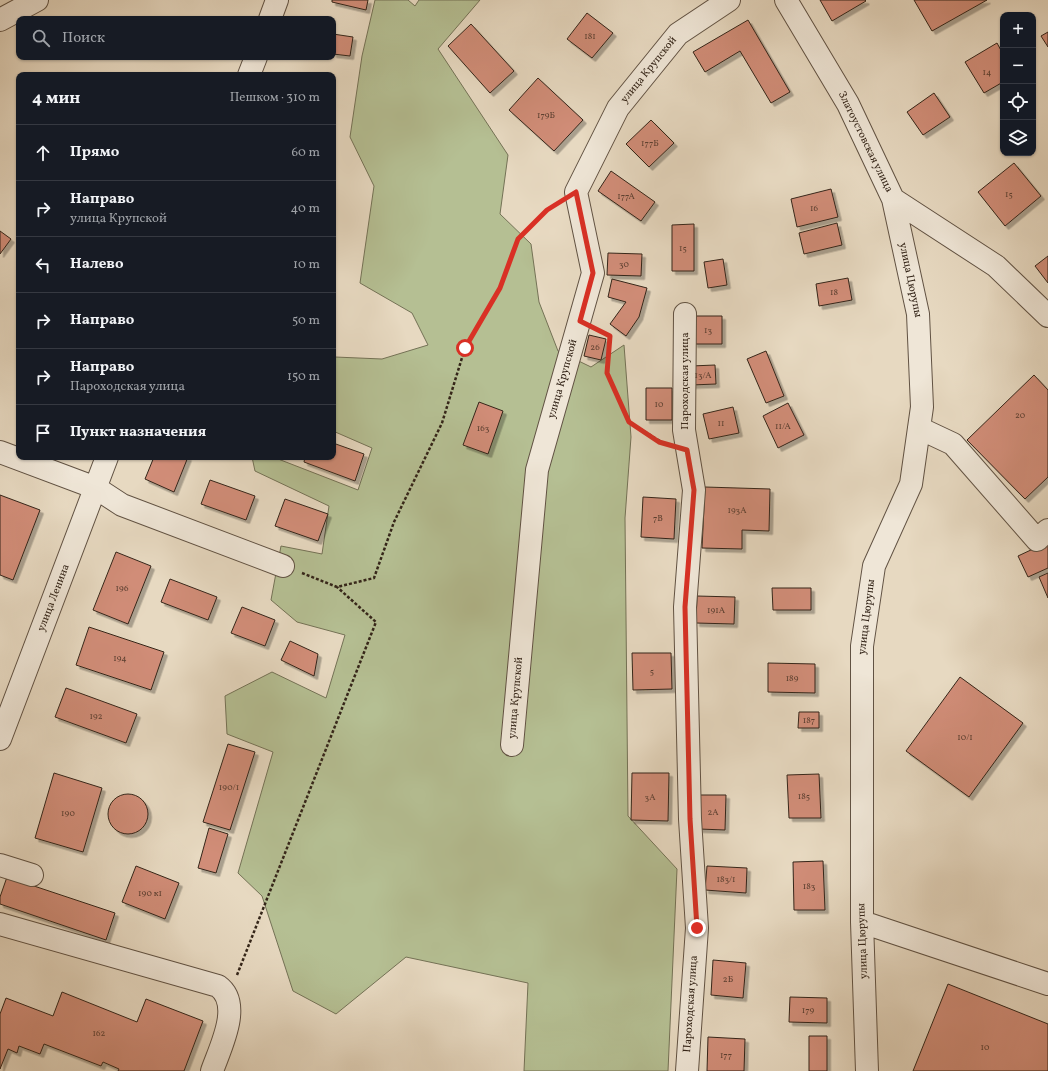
<!DOCTYPE html>
<html lang="ru">
<meta charset="utf-8">
<style>
body{margin:0;font-family:Vollkorn,serif;background:#242831;color:#f1f3f6}
.controls{position:absolute;right:12px;top:12px;display:grid;overflow:hidden;border-radius:8px;box-shadow:0 1px 3px #0004}
.controls button{width:36px;height:36px;display:grid;place-items:center;padding:0;border:0;border-bottom:1px solid #363941;background:#171b24;color:#f1f3f6;font:20px sans-serif}
.stop{position:absolute;width:12px;height:12px;margin:-9px;border:3px solid #d93025;border-radius:50%;background:#fff}
.stop.end{background:#d93025;border-color:#fff;box-shadow:0 1px 4px #0008}
.list{margin:0;padding:0;list-style:none}
h2{display:flex;justify-content:space-between;align-items:center;height:52px;margin:0;padding:0 16px;font-size:17px}
h2 small{font-size:13px;font-weight:400;color:#9ea1a6}
.list li{display:grid;grid-template-columns:26px 1fr auto;gap:12px;align-items:center;box-sizing:border-box;height:56px;padding:0 16px;border-top:1px solid #363941}
.list b{display:block;font-size:15px;white-space:nowrap}
.list p{margin:0;font-size:13px;white-space:nowrap;color:#9ea1a6}
.list em{font-size:13px;font-style:normal;color:#9ea1a6}
.icon{flex:none;width:22px;height:22px;fill:none;stroke:currentColor;stroke-width:2;stroke-linecap:round;stroke-linejoin:round}
.map{position:relative;flex:none;width:1048px;height:1071px;overflow:hidden}
.search{position:absolute;background:#171b24;box-shadow:0 1px 3px #0004;left:16px;top:16px;width:320px;height:44px;display:flex;align-items:center;gap:10px;box-sizing:border-box;padding:0 14px;border-radius:8px;color:#9ea1a6;font-size:15px}
.panel{position:absolute;background:#171b24;box-shadow:0 1px 3px #0004;left:16px;top:72px;width:320px;height:388px;border-radius:8px}
.map>svg:first-child{display:block}
.green{fill:#b5bf93;stroke:#747256}
.building{fill:#d18d78;stroke:#342519;filter:url(#shadow)}
.lines{fill:none;stroke-linecap:round;stroke-linejoin:round}
.minor-casing{stroke:#615243;stroke-width:24}
.path{stroke:#342519;stroke-width:2.5;stroke-dasharray:3 2;stroke-linecap:butt}
.minor{stroke:#efe6d7;stroke-width:22}
.route{stroke:#d93025;stroke-width:5}
.labels{text-anchor:middle;dominant-baseline:central;stroke-width:4;stroke-linejoin:round;paint-order:stroke}
.number-label{font-size:9px;fill:#5b3f31}
.street-label{font-size:11px;fill:#342519;stroke:#efe6d7}
</style>
<div class="map">
<svg width="1048" height="1071" viewBox="0 0 1048 1071">
<defs>
<filter id="shadow"><feDropShadow dx="3.5" dy="3.5" stdDeviation="0" flood-color="#0004"/></filter>
</defs>
<rect width="100%" height="100%" fill="#e7d9c1"/>
<filter id="stains"><feTurbulence type="fractalNoise" baseFrequency=".005" numOctaves="4"/><feColorMatrix values="0 0 0 0 .2 0 0 0 0 .09 0 0 0 0 .02 0 0 0 .5 -.17"/></filter>
<radialGradient id="worn" r=".72"><stop offset=".6" stop-color="#630" stop-opacity="0"/><stop offset="1" stop-color="#630" stop-opacity=".3"/></radialGradient>
<!-- green -->
<path class="green" d="M 375,0 L 408,0 L 415,6 L 419,0 L 480,0 L 438,49 L 508,155 L 500,214 L 531,244 L 539,302 L 558,351 L 591,367 L 624,345 L 631,437 L 625,518 L 628,816 L 677,869 L 668,1071 L 524,1071 L 528,983 L 406,957 L 336,1014 L 293,991 L 262,896 L 238,873 L 273,752 L 227,734 L 225,696 L 272,672 L 326,698 L 345,635 L 297,622 L 271,600 L 281,546 L 322,554 L 329,506 L 255,471 L 252,457 L 273,457 L 358,490 L 372,448 L 333,431 L 333,360 L 335,357 L 382,359 L 428,345 L 412,313 L 360,283 L 374,186 L 350,137 L 362,56 Z"/>
<!-- building -->
<path class="building" d="M 332,0 L 368,0 L 366,10 L 332,2 Z
M 820,0 L 865,0 L 866,1 L 832,21 Z
M 914,0 L 987,0 L 932,31 Z
M 587,13 L 613,33 L 592,58 L 567,39 Z
M 748,20 L 790,92 L 771,103 L 740,51 L 705,72 L 693,52 Z
M 471,24 L 514,71 L 490,93 L 448,46 Z
M 1048,32 L 1048,47 L 1041,36 Z
M 333,34 L 353,37 L 350,56 L 333,54 Z
M 997,43 L 1003,54 L 1003,82 L 984,93 L 965,62 Z
M 538,78 L 583,120 L 554,151 L 509,110 Z
M 934,93 L 950,117 L 923,135 L 907,112 Z
M 651,120 L 674,143 L 649,167 L 626,144 Z
M 1014,163 L 1041,196 L 1005,226 L 978,192 Z
M 611,171 L 655,202 L 641,221 L 598,191 Z
M 831,189 L 838,217 L 797,227 L 791,199 Z
M 837,223 L 842,245 L 804,254 L 799,233 Z
M 694,224 L 694,271 L 672,271 L 672,225 Z
M 0,231 L 11,239 L 0,254 Z
M 608,253 L 642,254 L 641,276 L 607,275 Z
M 1048,256 L 1048,283 L 1035,266 Z
M 723,259 L 727,285 L 708,288 L 704,262 Z
M 848,278 L 852,300 L 819,306 L 816,284 Z
M 612,279 L 647,288 L 639,317 L 626,336 L 610,324 L 626,302 L 608,297 Z
M 693,316 L 722,316 L 722,344 L 694,344 Z
M 589,335 L 606,339 L 601,360 L 584,356 Z
M 766,351 L 784,396 L 766,403 L 747,359 Z
M 715,365 L 716,384 L 691,385 L 691,366 Z
M 1034,375 L 1048,390 L 1048,477 L 1025,499 L 967,440 Z
M 646,388 L 672,388 L 672,420 L 646,420 Z
M 479,402 L 503,411 L 488,454 L 463,445 Z
M 788,403 L 804,435 L 778,448 L 763,416 Z
M 733,407 L 739,433 L 709,439 L 703,414 Z
M 333,443 L 364,454 L 355,481 L 304,462 L 305,457 L 333,457 Z
M 154,457 L 188,457 L 174,492 L 145,479 Z
M 210,480 L 255,496 L 246,520 L 201,504 Z
M 705,487 L 770,489 L 769,531 L 742,530 L 742,549 L 702,548 Z
M 0,495 L 40,510 L 13,580 L 0,575 Z
M 643,497 L 676,499 L 674,539 L 641,537 Z
M 285,499 L 328,514 L 318,541 L 275,526 Z
M 1048,542 L 1048,568 L 1028,577 L 1018,556 Z
M 116,552 L 151,566 L 128,624 L 93,610 Z
M 1048,573 L 1048,598 L 1039,577 Z
M 170,579 L 217,597 L 208,620 L 161,602 Z
M 772,588 L 811,588 L 811,610 L 773,610 Z
M 697,596 L 735,597 L 734,624 L 696,623 Z
M 242,607 L 275,620 L 265,646 L 231,633 Z
M 89,627 L 164,652 L 151,690 L 76,665 Z
M 290,641 L 318,654 L 314,676 L 281,660 Z
M 632,653 L 671,653 L 672,689 L 633,690 Z
M 768,663 L 815,664 L 815,693 L 768,692 Z
M 960,677 L 1023,723 L 969,797 L 906,751 Z
M 66,688 L 137,714 L 126,743 L 55,717 Z
M 799,712 L 819,712 L 819,728 L 798,728 Z
M 228,744 L 255,752 L 230,830 L 203,822 Z
M 54,773 L 102,788 L 83,852 L 35,838 Z
M 632,773 L 669,773 L 668,821 L 631,820 Z
M 819,774 L 821,818 L 789,818 L 787,775 Z
M108 814a20 20 0 1 1 40 0a20 20 0 1 1-40 0Z
M 700,795 L 726,795 L 725,830 L 699,829 Z
M 209,828 L 228,834 L 216,873 L 198,868 Z
M 823,861 L 825,910 L 794,910 L 793,862 Z
M 136,866 L 179,883 L 165,919 L 122,902 Z
M 707,866 L 747,868 L 746,893 L 705,890 Z
M 7,877 L 115,913 L 106,940 L 0,904 L 0,897 Z
M 713,960 L 746,963 L 743,998 L 711,995 Z
M 948,984 L 1048,1024 L 1048,1071 L 913,1071 Z
M 62,992 L 137,1022 L 146,999 L 203,1021 L 184,1071 L 118,1071 L 119,1069 L 103,1062 L 101,1066 L 44,1044 L 40,1054 L 19,1046 L 17,1053 L 8,1049 L 0,1069 L 0,1014 L 6,998 L 53,1016 Z
M 790,997 L 827,998 L 827,1023 L 789,1022 Z
M 809,1036 L 827,1036 L 827,1071 L 809,1071 Z
M 708,1037 L 745,1039 L 744,1071 L 707,1071 Z"/>
<g class="lines">
<defs>
<path id="minor" d="M 786,0 L 848,104 L 893,199 L 996,266 L 1048,316
M 270,19 L 277,0
M 0,20 L 37,0
M 249,75 L 256,57
M 685,314 L 684,430 L 694,490 L 685,607 L 690,819 L 697,928 L 687,1071
M 919,428 L 953,444 L 1037,540 L 1048,530
M 0,452 L 96,488 L 122,505 L 283,566
M 0,739 L 107,457
M 512,745 L 537,470 L 593,273 L 576,192 L 618,108 L 678,34 L 729,0
M 0,865 L 32,875
M 862,922 L 1048,984
M 0,924 L 218,986 C 243,1004 220,1048 212,1071
M 867,1071 L 862,922 L 862,646 L 874,566 L 911,484 L 922,407 L 918,314 L 893,199"/>
</defs>
<!-- minor casing -->
<use href="#minor" class="minor-casing"/>
<!-- path -->
<path class="path" d="M 600,331 L 610,336 L 607,373 L 629,422 L 663,443
M 302,573 L 337,587 L 374,578 L 394,522 L 442,423 L 465,348 L 500,288 L 518,239 L 547,210 L 556,204
M 237,975 L 376,622 L 337,587"/>
<!-- minor -->
<use href="#minor" class="minor"/>
</g>
<g class="lines">
<!-- route -->
<path class="route" d="M 465,348 L 500,288 L 518,239 L 547,210 L 576,192 L 593,273 L 580,321 L 610,336 L 607,373 L 629,422 L 659,442 L 687,450 L 694,490 L 685,607 L 690,819 L 697,928"/>
</g>
<g class="labels">
<!-- number labels -->
<g class="number-label">
<text x="590" y="36">181</text>
<text x="987" y="72">14</text>
<text x="546" y="115">179Б</text>
<text x="650" y="143">177Б</text>
<text x="1009" y="194">15</text>
<text x="626" y="196">177А</text>
<text x="814" y="208">16</text>
<text x="683" y="248">15</text>
<text x="624" y="264">30</text>
<text x="834" y="292">18</text>
<text x="708" y="330">13</text>
<text x="595" y="347">26</text>
<text x="703" y="375">13/А</text>
<text x="659" y="404">10</text>
<text x="1020" y="415">20</text>
<text x="721" y="423">11</text>
<text x="783" y="426">11/А</text>
<text x="483" y="428">163</text>
<text x="737" y="510">193А</text>
<text x="658" y="518">7В</text>
<text x="122" y="588">196</text>
<text x="716" y="610">191А</text>
<text x="120" y="658">194</text>
<text x="652" y="671">5</text>
<text x="792" y="678">189</text>
<text x="96" y="716">192</text>
<text x="809" y="720">187</text>
<text x="965" y="737">10/1</text>
<text x="229" y="787">190/1</text>
<text x="804" y="796">185</text>
<text x="650" y="797">3А</text>
<text x="713" y="812">2А</text>
<text x="68" y="813">190</text>
<text x="726" y="879">183/1</text>
<text x="809" y="886">183</text>
<text x="150" y="893">190 к1</text>
<text x="728" y="979">2Б</text>
<text x="808" y="1010">179</text>
<text x="99" y="1033">162</text>
<text x="985" y="1047">10</text>
<text x="726" y="1055">177</text>
</g>
<!-- street labels -->
<g class="street-label">
<text transform="translate(649 70) rotate(-51)">улица Крупской</text>
<text transform="translate(865 142) rotate(64)">Златоустовская улица</text>
<text transform="translate(910 280) rotate(78)">улица Цюрупы</text>
<text transform="translate(563 379) rotate(-74)">улица Крупской</text>
<text transform="translate(685 381) rotate(-90)">Пароходская улица</text>
<text transform="translate(54 598) rotate(-69)">улица Ленина</text>
<text transform="translate(867 617) rotate(-83)">улица Цюрупы</text>
<text transform="translate(516 698) rotate(-85)">улица Крупской</text>
<text transform="translate(863 941) rotate(-92)">улица Цюрупы</text>
<text transform="translate(691 1004) rotate(-86)">Пароходская улица</text>
</g>
</g>
<rect width="100%" height="100%" filter="url(#stains)"/>
<rect width="100%" height="100%" fill="url(#worn)"/>
</svg>
<div class="controls">
<button>+</button>
<button>−</button>
<button><svg class="icon" aria-label="locate" viewBox="0 0 24 24"><circle cx="12" cy="12" r="6"/><path d="M12 2v4M12 18v4M2 12h4M18 12h4"/></svg></button>
<button><svg class="icon" aria-label="layers" viewBox="0 0 24 24"><path d="M12 4l9 5-9 5-9-5zM3 14l9 5 9-5"/></svg></button>
</div>
<div class="stop" style="left:465px;top:348px"></div>
<div class="stop end" style="left:697px;top:928px"></div>
<div class="search"><svg class="icon" aria-label="search" viewBox="0 0 24 24"><circle cx="10" cy="10" r="6"/><path d="M15 15l6 6"/></svg>Поиск</div>
<section class="panel">
<h2>4 мин<small>Пешком · 310 m</small></h2>
<ul class="list">
<li><svg class="icon" aria-label="ahead" viewBox="0 0 24 24"><path d="M12 20V5M6 11l6-6 6 6"/></svg><div><b>Прямо</b></div><em>60 m</em></li>
<li><svg class="icon" aria-label="right" viewBox="0 0 24 24"><path d="M7 20v-9h11M14 6l5 5-5 5"/></svg><div><b>Направо</b><p>улица Крупской</p></div><em>40 m</em></li>
<li><svg class="icon" aria-label="left" viewBox="0 0 24 24"><path d="M17 20v-9H6M10 6l-5 5 5 5"/></svg><div><b>Налево</b></div><em>10 m</em></li>
<li><svg class="icon" aria-label="right" viewBox="0 0 24 24"><path d="M7 20v-9h11M14 6l5 5-5 5"/></svg><div><b>Направо</b></div><em>50 m</em></li>
<li><svg class="icon" aria-label="right" viewBox="0 0 24 24"><path d="M7 20v-9h11M14 6l5 5-5 5"/></svg><div><b>Направо</b><p>Пароходская улица</p></div><em>150 m</em></li>
<li><svg class="icon" aria-label="arrive" viewBox="0 0 24 24"><path d="M6 21V4h12l-3 4 3 4H6"/></svg><div><b>Пункт назначения</b></div></li>
</ul>
</section>
</div>
